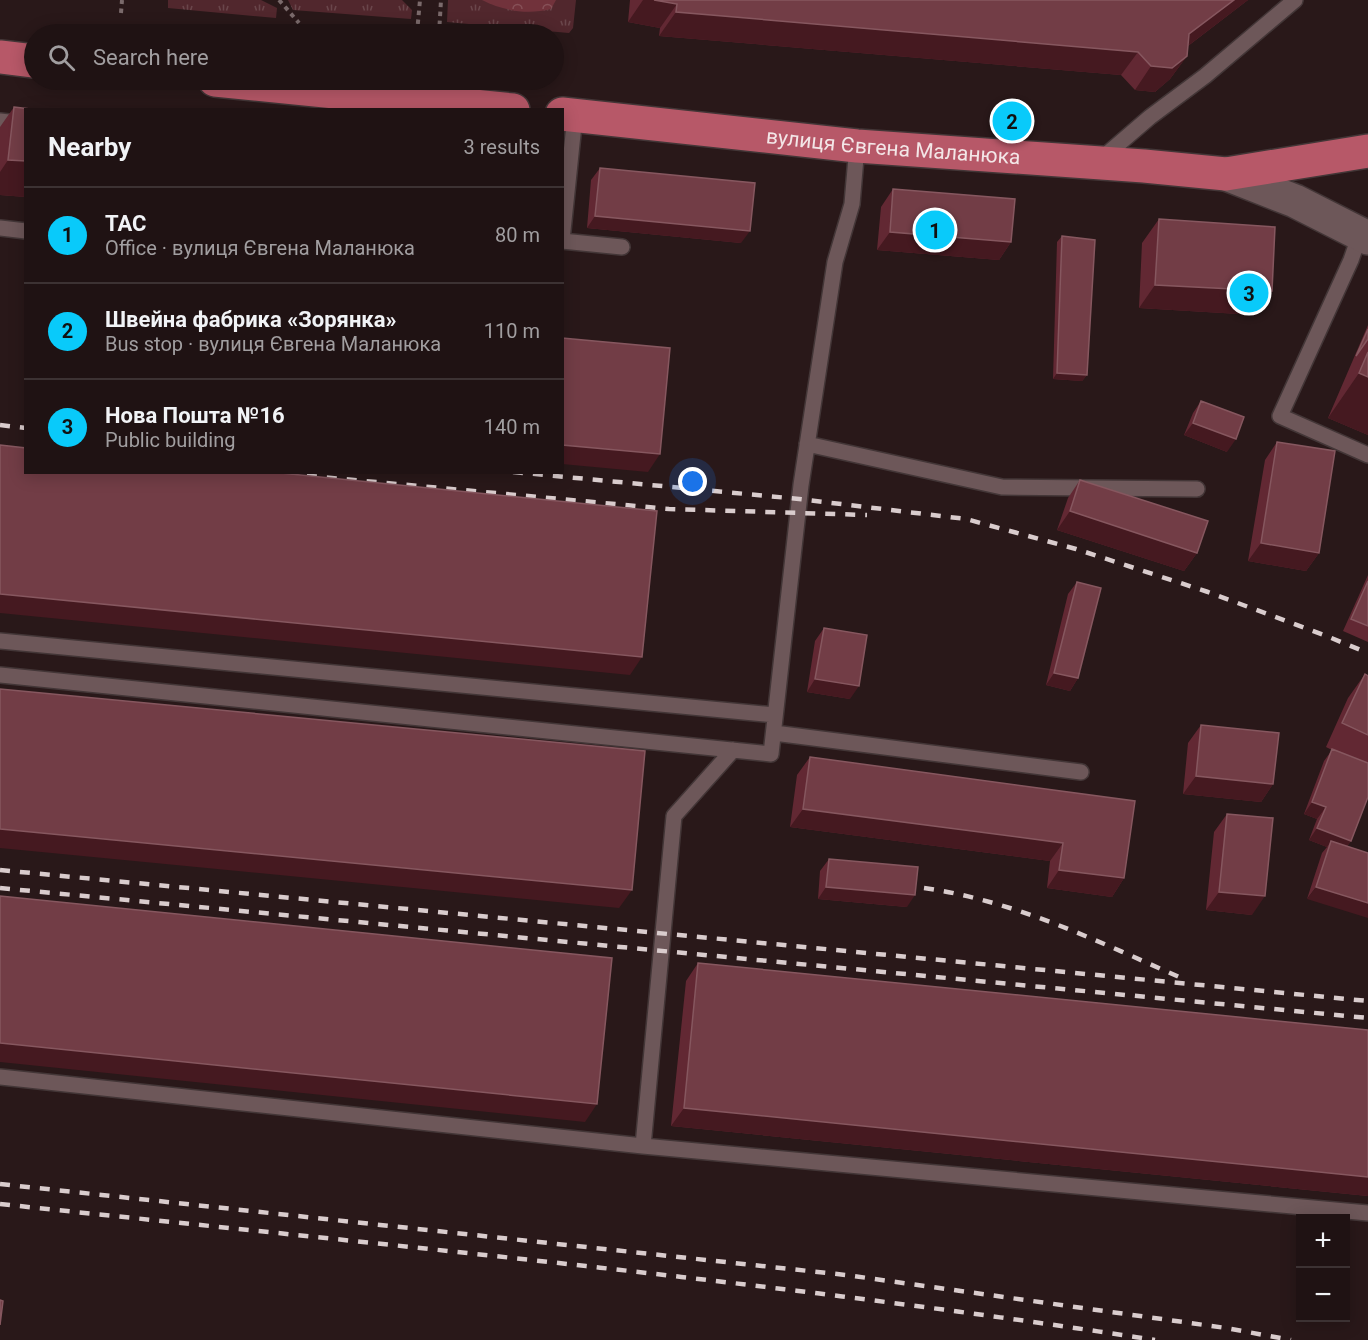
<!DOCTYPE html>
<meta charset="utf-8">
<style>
body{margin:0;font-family:Roboto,sans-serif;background:#271b1c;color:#f1f3f6}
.controls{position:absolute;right:18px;bottom:18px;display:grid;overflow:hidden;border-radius:0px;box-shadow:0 3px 15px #0003}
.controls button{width:54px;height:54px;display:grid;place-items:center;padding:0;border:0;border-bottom:2px solid #3c3233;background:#1f1213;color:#f1f3f6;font:30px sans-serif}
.you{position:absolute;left:693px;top:482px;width:21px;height:21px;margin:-15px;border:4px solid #fff;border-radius:50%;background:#1a73e8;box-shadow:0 0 0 9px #1a73e833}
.badge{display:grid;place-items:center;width:39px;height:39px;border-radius:50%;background:#09cafa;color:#111;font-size:20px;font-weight:700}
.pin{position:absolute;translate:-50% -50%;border:3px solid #fff;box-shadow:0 2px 6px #0006}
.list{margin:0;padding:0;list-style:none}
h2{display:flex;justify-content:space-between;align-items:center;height:78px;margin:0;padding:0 24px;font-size:26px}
h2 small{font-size:20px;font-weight:400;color:#a19ea0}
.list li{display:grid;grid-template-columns:39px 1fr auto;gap:18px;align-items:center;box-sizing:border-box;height:96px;padding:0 24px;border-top:2px solid #3c3233}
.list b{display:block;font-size:22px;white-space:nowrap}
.list p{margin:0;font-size:20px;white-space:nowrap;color:#a19ea0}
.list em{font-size:20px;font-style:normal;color:#a19ea0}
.icon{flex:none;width:33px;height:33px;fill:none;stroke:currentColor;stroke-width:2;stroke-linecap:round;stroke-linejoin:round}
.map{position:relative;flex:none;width:1368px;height:1340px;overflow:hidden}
.search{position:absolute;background:#1f1213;box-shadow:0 3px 15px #0003;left:24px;top:24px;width:540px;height:66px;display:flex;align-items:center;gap:15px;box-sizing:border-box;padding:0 21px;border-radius:33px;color:#a19ea0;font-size:22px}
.panel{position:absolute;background:#1f1213;box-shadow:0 3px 15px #0003;left:24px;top:108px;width:540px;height:366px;border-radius:0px}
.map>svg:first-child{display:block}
.grass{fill:url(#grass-tufts)}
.forest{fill:url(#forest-crowns)}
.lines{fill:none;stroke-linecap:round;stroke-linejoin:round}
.lane-casing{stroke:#433637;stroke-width:18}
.secondary-casing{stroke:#433637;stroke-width:36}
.primary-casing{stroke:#433637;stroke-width:36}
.path{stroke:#7a6a6b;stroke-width:4;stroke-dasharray:4.5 4.5;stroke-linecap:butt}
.lane{stroke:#6d5759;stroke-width:15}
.secondary{stroke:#6d5759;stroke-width:33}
.primary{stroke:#b75868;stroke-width:33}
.rail{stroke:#d9cccd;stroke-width:4.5;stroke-dasharray:10 10;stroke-linecap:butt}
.wall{fill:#622833}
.shaded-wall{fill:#451920}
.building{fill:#723d46;stroke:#86575f;stroke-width:1.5}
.labels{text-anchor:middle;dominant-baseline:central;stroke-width:4.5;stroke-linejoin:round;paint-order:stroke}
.street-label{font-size:21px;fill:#f3e6e7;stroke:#291819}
</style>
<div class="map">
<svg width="1368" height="1340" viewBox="0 0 1368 1340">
<defs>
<pattern id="grass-tufts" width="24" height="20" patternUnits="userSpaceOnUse" patternTransform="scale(1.5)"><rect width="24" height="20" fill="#51272d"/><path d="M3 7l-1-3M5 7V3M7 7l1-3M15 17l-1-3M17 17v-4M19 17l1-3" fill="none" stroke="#6a464b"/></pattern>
<pattern id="forest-crowns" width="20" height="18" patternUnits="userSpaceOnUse" patternTransform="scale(1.5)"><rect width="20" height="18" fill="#71323b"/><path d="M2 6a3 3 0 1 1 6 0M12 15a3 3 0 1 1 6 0" fill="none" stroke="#865057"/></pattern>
</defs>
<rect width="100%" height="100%" fill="#291819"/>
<!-- grass -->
<path class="grass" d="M 168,0 L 261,0 L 277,8 L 276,18 L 168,8 Z
M 288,0 L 402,0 L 412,10 L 411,19 L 293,10 Z
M 448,0 L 576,0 L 573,28 L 569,33 L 447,22 Z"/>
<!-- forest -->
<path class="forest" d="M 482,0 L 556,0 L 551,9 C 528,15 504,11 482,0 Z"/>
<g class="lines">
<defs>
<path id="lane" d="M 0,121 L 26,124
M 1100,160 L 1150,117 L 1205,76 L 1295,0
M 0,228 L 26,231
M 1360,234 L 1351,260 L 1280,416 L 1368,455
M 562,240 L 575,115
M 562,241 L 622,247
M 807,444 L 1002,487 L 1197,489
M 0,641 L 775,715
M 0,675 L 771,754 L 801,485 L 835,262 L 852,204 L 857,146
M 774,733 L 1081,772
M 0,1077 L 643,1146 L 1368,1213
M 643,1146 L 674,816 L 733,750"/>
<path id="secondary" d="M 1226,174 L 1295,201 L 1368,238"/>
<g id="primary">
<path d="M 0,57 L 34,61"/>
<path d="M 215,80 L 513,110"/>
<path id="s1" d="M 562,114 L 857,146 L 1144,166 L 1226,174 L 1368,151"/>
</g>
</defs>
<!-- lane casing -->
<use href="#lane" class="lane-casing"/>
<!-- secondary casing -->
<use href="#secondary" class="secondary-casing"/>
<!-- primary casing -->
<use href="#primary" class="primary-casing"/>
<!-- path -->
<path class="path" d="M 279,0 L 299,23
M 121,13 L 122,0
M 417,33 L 420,0
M 439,34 L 441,0"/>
<!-- lane -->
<use href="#lane" class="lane"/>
<!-- secondary -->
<use href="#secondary" class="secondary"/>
<!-- primary -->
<use href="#primary" class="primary"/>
<!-- rail -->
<path class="rail" d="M 0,425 L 26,428
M 267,472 L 669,509 L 867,515
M 513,472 L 799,499 L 966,519 L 1076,549 L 1208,592 L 1324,635 L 1368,653
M 0,870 L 1368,1001
M 0,888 L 1368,1018
M 924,888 C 1017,901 1101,943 1186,980
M 0,1184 L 846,1275 L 1226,1328 L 1291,1340
M 0,1204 C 386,1245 772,1281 1155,1340"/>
</g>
<!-- wall -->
<path class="wall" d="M 630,0 L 1248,0 L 1188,46 L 1187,56 L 1170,79 L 1155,92 L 1135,90 L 1121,75 L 659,36 L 660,28 L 628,22 Z
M 14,107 L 26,110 L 26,197 L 0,195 L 0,127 Z
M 600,168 L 741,243 L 587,228 L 591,180 Z
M 893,189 L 1011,242 L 999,260 L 877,250 L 881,207 Z
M 1159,219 L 1272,291 L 1256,315 L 1139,308 L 1142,243 Z
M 1062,236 L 1087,375 L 1082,381 L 1053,379 L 1057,242 Z
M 1368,325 L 1368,435 L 1328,418 Z
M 1201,401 L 1227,452 L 1184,435 L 1193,413 Z
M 1277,442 L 1319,553 L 1306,571 L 1248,561 L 1265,460 Z
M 1080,480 L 1197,553 L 1184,571 L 1057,530 L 1068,498 Z
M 1368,575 L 1368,642 L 1343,631 Z
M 1077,582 L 1078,678 L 1070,691 L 1046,685 L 1068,594 Z
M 824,628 L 850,699 L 807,692 L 815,641 Z
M 1365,674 L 1368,676 L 1368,797 L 1351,841 L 1307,899 L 1322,853 L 1327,847 L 1309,840 L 1317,819 L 1304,814 L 1324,761 L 1332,750 L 1326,747 L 1348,698 Z
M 1201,725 L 1273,784 L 1261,802 L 1183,794 L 1188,743 Z
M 810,757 L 1135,801 L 1124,878 L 1112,897 L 1047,888 L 1050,861 L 790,827 L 797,775 Z
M 1227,814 L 1252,915 L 1206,910 L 1214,832 Z
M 829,859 L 907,907 L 818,899 L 820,871 Z
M 698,963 L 1368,1030 L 1368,1196 L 671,1126 L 686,981 Z"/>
<!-- shaded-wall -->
<path class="shaded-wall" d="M 643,0 L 654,0 L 677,4 L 660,28 L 628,22 Z
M 1234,0 L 1248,0 L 1172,58 L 1189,34 Z
M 676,12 L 1138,52 L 1121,75 L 659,36 Z
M 1187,56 L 1170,79 L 1155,92 L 1135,90 L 1151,66 Z
M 8,160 L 26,161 L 26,197 L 0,195 L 0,172 Z
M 595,216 L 750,231 L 741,243 L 587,228 Z
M 890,232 L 1011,242 L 999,260 L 877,250 Z
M 1155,285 L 1272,291 L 1256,315 L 1139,308 Z
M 1057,373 L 1087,375 L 1082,381 L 1053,379 Z
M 1359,373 L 1368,377 L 1368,435 L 1328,418 Z
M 1193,423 L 1236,439 L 1227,452 L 1184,435 Z
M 562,445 L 660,454 L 648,472 L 562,464 Z
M 1070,511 L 1197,553 L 1184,571 L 1057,530 Z
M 1261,543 L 1319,553 L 1306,571 L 1248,561 Z
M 0,594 L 642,657 L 630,675 L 0,613 Z
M 1054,673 L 1078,678 L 1070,691 L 1046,685 Z
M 815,679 L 859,686 L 850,699 L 807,692 Z
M 1196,776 L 1273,784 L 1261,802 L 1183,794 Z
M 1312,802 L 1326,807 L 1317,819 L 1304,814 Z
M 803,809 L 1063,843 L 1050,861 L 790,827 Z
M 1317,828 L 1351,841 L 1342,853 L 1331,841 L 1327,847 L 1309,840 Z
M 0,829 L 632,890 L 619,908 L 0,848 Z
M 1059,870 L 1124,878 L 1112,897 L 1047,888 Z
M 826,887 L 915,895 L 907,907 L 818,899 Z
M 1316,887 L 1368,903 L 1368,918 L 1307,899 Z
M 1219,892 L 1265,896 L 1252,915 L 1206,910 Z
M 0,1043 L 597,1104 L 585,1122 L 0,1062 Z
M 684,1108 L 1368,1177 L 1368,1196 L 671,1126 Z"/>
<!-- building -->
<path class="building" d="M 654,0 L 1234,0 L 1189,34 L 1187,56 L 1172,68 L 1151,66 L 1138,52 L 676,12 L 677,4 Z
M 14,107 L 39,110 L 26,110 L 26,161 L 8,160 Z
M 600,168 L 755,183 L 750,231 L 595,216 Z
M 893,189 L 1015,199 L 1011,242 L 890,232 Z
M 1159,219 L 1275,227 L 1272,291 L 1155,285 Z
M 1062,236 L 1095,240 L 1087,375 L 1057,373 Z
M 1368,329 L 1368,339 L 1356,356 Z
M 562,338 L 670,348 L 660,454 L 562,445 Z
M 1368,352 L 1368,377 L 1359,373 Z
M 1201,401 L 1244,417 L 1236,439 L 1193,423 Z
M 1277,442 L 1335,451 L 1319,553 L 1261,543 Z
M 0,445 L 26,448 L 26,472 L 271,472 L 657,511 L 642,657 L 0,594 Z
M 1080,480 L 1208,521 L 1197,553 L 1070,511 Z
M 1368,581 L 1368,626 L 1351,619 Z
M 1077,582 L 1101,588 L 1078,678 L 1054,673 Z
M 824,628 L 867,635 L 859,686 L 815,679 Z
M 1365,674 L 1368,676 L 1368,735 L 1342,723 Z
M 0,689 L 645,751 L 632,890 L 0,829 Z
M 1201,725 L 1279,733 L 1273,784 L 1196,776 Z
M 1332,749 L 1368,763 L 1368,797 L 1351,841 L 1317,828 L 1326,807 L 1312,802 Z
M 810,757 L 1135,801 L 1124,878 L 1059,870 L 1063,843 L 803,809 Z
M 1227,814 L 1273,818 L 1265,896 L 1219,892 Z
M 1331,841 L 1368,853 L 1368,903 L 1316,887 Z
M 829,859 L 918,867 L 915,895 L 826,887 Z
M 0,896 L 612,958 L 597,1104 L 0,1043 Z
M 698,963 L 1368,1030 L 1368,1177 L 684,1108 Z
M 0,1300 L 3,1301 L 0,1325 Z"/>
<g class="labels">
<!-- street labels -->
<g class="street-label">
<text stroke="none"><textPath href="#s1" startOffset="333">вулиця Євгена Маланюка</textPath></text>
</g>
</g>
</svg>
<div class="controls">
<button>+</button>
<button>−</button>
</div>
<div class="you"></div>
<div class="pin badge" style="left:935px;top:230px">1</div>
<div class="pin badge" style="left:1012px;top:121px">2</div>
<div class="pin badge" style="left:1249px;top:293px">3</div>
<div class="search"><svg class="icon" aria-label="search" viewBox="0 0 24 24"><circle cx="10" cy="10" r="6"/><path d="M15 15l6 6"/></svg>Search here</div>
<section class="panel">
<h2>Nearby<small>3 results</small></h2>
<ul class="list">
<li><span class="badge">1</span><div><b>ТАС</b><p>Office · вулиця Євгена Маланюка</p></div><em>80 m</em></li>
<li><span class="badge">2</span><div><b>Швейна фабрика «Зорянка»</b><p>Bus stop · вулиця Євгена Маланюка</p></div><em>110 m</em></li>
<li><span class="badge">3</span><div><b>Нова Пошта №16</b><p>Public building</p></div><em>140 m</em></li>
</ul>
</section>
</div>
